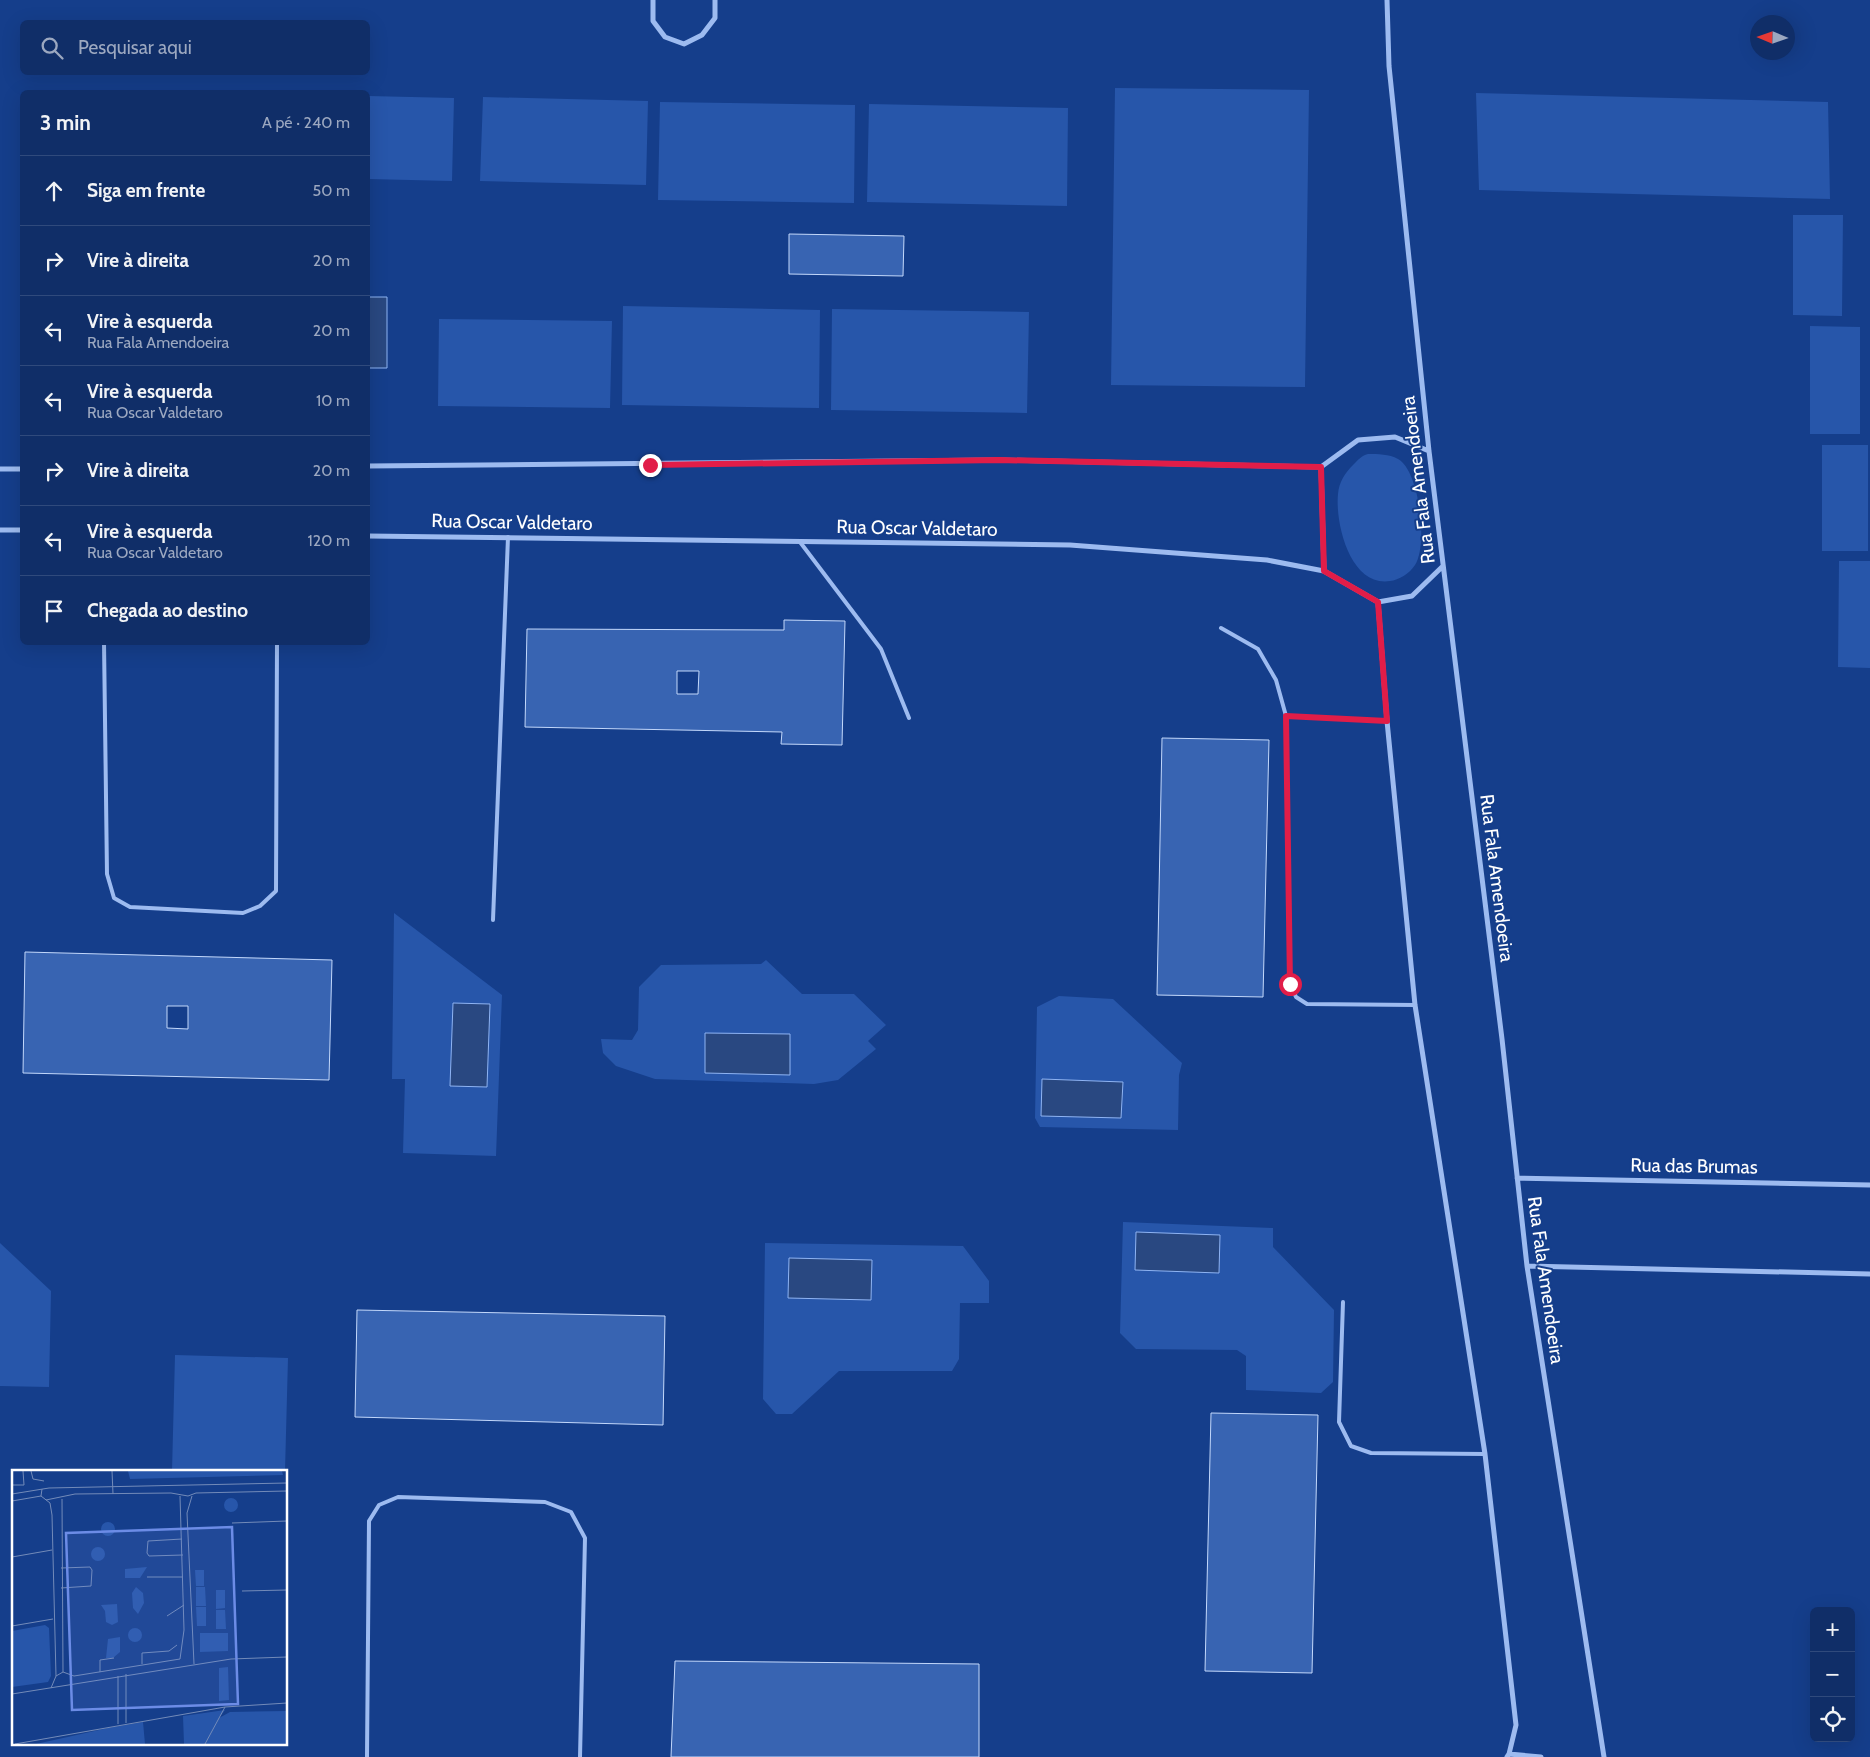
<!DOCTYPE html>
<html lang="pt">
<meta charset="utf-8">
<style>
body{margin:0;font-family:Cabin,sans-serif;background:#1e3a71;color:#f1f3f6}
.controls{position:absolute;right:15px;bottom:15px;display:grid;overflow:hidden;border-radius:8px;box-shadow:0 5px 20px #0002}
.controls button{width:45px;height:45px;display:grid;place-items:center;padding:0;border:0;border-bottom:1px solid #304a7c;background:#102e68;color:#f1f3f6;font:25px sans-serif}
.compass{position:absolute;left:1750px;top:15px;width:45px;height:45px;border-radius:50%;background:#102e68;box-shadow:0 5px 20px #0002;rotate:272deg}
.stop{position:absolute;width:15px;height:15px;margin:-11px;border:4px solid #e11d48;border-radius:50%;background:#fff}
.stop.end{background:#e11d48;border-color:#fff;box-shadow:0 1px 5px #0008}
.list{margin:0;padding:0;list-style:none}
h2{display:flex;justify-content:space-between;align-items:center;height:65px;margin:0;padding:0 20px;font-size:21px}
h2 small{font-size:16px;font-weight:400;color:#9ca8c0}
.list li{display:grid;grid-template-columns:32px 1fr auto;gap:15px;align-items:center;box-sizing:border-box;height:70px;padding:0 20px;border-top:1px solid #304a7c}
.list b{display:block;font-size:19px;white-space:nowrap}
.list p{margin:0;font-size:16px;white-space:nowrap;color:#9ca8c0}
.list em{font-size:16px;font-style:normal;color:#9ca8c0}
.icon{flex:none;width:28px;height:28px;fill:none;stroke:currentColor;stroke-width:2;stroke-linecap:round;stroke-linejoin:round}
.map{position:relative;flex:none;width:1870px;height:1757px;overflow:hidden}
.search{position:absolute;background:#102e68;box-shadow:0 5px 20px #0002;left:20px;top:20px;width:350px;height:55px;display:flex;align-items:center;gap:12px;box-sizing:border-box;padding:0 18px;border-radius:8px;color:#9ca8c0;font-size:19px}
.panel{position:absolute;background:#102e68;box-shadow:0 5px 20px #0002;left:20px;top:90px;width:350px;height:555px;border-radius:8px}
.map>svg:first-child{display:block}
.green{fill:#2756aa}
.water{fill:#294881;stroke:#8fb4f3}
.building{fill:#3864b2;stroke:#c3d8fb;fill-rule:evenodd}
.lines{fill:none;stroke-linecap:round;stroke-linejoin:round}
.lane{stroke:#9dbbf0;stroke-width:4}
.street{stroke:#9dbbf0;stroke-width:5}
.route{stroke:#e11d48;stroke-width:6}
.labels{text-anchor:middle;dominant-baseline:central;stroke-width:4;stroke-linejoin:round;paint-order:stroke}
.street-label{font-size:19px;fill:#fff;stroke:#153e8b}
.inset-road{fill:none;stroke:#738bb9;stroke-width:1}
.view{fill:#6c8ce6;fill-opacity:0.15;stroke:#6c8ce6;stroke-width:2.5}
.inset-edge{fill:none;stroke:#fff;stroke-width:2.5}
</style>
<div class="map">
<svg width="1870" height="1757" viewBox="0 0 1870 1757">
<rect width="100%" height="100%" fill="#153e8b"/>
<!-- green -->
<path class="green" d="M 1115,88 L 1309,90 L 1305,387 L 1111,385 Z
M 1476,93 L 1828,102 L 1830,199 L 1479,190 Z
M 368,96 L 454,98 L 452,181 L 368,179 Z
M 483,97 L 648,101 L 646,185 L 480,181 Z
M 660,102 L 855,105 L 854,203 L 658,200 Z
M 869,104 L 1068,108 L 1067,206 L 867,202 Z
M 1793,215 L 1843,215 L 1842,316 L 1793,315 Z
M 623,306 L 820,310 L 819,408 L 622,405 Z
M 832,309 L 1029,312 L 1027,413 L 831,410 Z
M 439,319 L 612,321 L 610,408 L 438,406 Z
M 1810,326 L 1860,327 L 1860,434 L 1810,434 Z
M 1822,445 L 1868,445 L 1868,551 L 1822,551 Z
M 1368,454 C 1378,454 1389,454 1398,459 C 1420,471 1428,546 1415,565 C 1409,574 1399,580 1390,581 C 1350,587 1335,523 1338,494 C 1339,482 1345,473 1353,465 C 1358,460 1361,456 1368,454 Z
M 1839,561 L 1870,561 L 1870,668 L 1838,667 Z
M 394,913 L 502,995 L 496,1156 L 403,1153 L 405,1079 L 392,1079 Z
M 766,960 L 802,994 L 854,994 L 886,1025 L 868,1041 L 876,1049 L 838,1080 L 814,1084 L 655,1079 L 616,1066 L 603,1053 L 601,1039 L 632,1040 L 638,1030 L 639,987 L 661,965 L 761,964 Z
M 1059,996 L 1113,999 L 1182,1063 L 1179,1075 L 1178,1130 L 1040,1127 L 1035,1118 L 1037,1007 Z
M 1123,1222 L 1273,1228 L 1273,1247 L 1334,1310 L 1333,1382 L 1321,1393 L 1246,1390 L 1246,1356 L 1237,1350 L 1136,1349 L 1120,1333 Z
M 0,1243 L 51,1291 L 49,1387 L 0,1386 Z
M 765,1243 L 963,1246 L 989,1281 L 989,1303 L 960,1303 L 959,1359 L 952,1371 L 839,1371 L 792,1414 L 776,1414 L 763,1399 Z
M 175,1355 L 288,1358 L 285,1471 L 172,1471 Z"/>
<!-- water -->
<path class="water" d="M 368,297 L 387,297 L 387,368 L 368,368 Z
M 453,1003 L 490,1004 L 487,1087 L 450,1086 Z
M 705,1033 L 790,1034 L 790,1075 L 705,1073 Z
M 1042,1079 L 1123,1082 L 1121,1118 L 1041,1116 Z
M 1136,1232 L 1220,1235 L 1219,1273 L 1135,1270 Z
M 789,1258 L 872,1260 L 871,1300 L 788,1298 Z"/>
<!-- building -->
<path class="building" d="M 789,234 L 904,236 L 903,276 L 789,274 Z
M 784,620 L 845,621 L 842,745 L 781,744 L 782,732 L 525,727 L 527,629 L 784,630 ZM 677,671 L 699,671 L 698,694 L 677,694 Z
M 1162,738 L 1269,740 L 1263,997 L 1157,995 Z
M 25,952 L 332,960 L 329,1080 L 23,1073 ZM 167,1006 L 188,1006 L 188,1029 L 167,1028 Z
M 357,1310 L 665,1316 L 663,1425 L 355,1417 Z
M 1211,1413 L 1318,1415 L 1312,1673 L 1205,1671 Z
M 675,1661 L 979,1664 L 979,1757 L 671,1757 Z"/>
<g class="lines">
<!-- lane -->
<path class="lane" d="M 800,542 L 881,649 L 909,718
M 1221,628 L 1258,649 L 1276,680 L 1286,716 L 1290,983 L 1296,997 L 1307,1004 L 1415,1005
M 104,642 L 107,874 L 114,898 L 130,907 L 243,913 L 260,906 L 276,891 L 277,642
M 1286,716 L 1387,721
M 493,920 L 508,537
M 1343,1302 L 1339,1422 L 1351,1446 L 1371,1453 L 1485,1454
M 367,1757 L 369,1521 L 379,1505 L 398,1497 L 545,1502 L 571,1512 L 585,1538 L 580,1757"/>
<!-- street -->
<path class="street" d="M 653,0 L 653,21 L 665,37 L 684,44 L 702,35 L 715,18 L 715,0
M 1387,0 L 1389,66 L 1429,451 L 1502,1039 L 1527,1266 L 1604,1757
M 368,466 L 999,460 L 1321,467 L 1358,440 L 1395,437 L 1429,451
M 1321,467 L 1324,571
M 0,469 L 22,469
M 0,530 L 22,530
M 368,536 L 1070,545 L 1267,560 L 1324,571 L 1378,602 L 1412,596 L 1443,566
M 1378,602 L 1387,721 L 1415,1005 L 1485,1454 L 1516,1725 L 1509,1754 L 1507,1757
M 1517,1178 L 1870,1185
M 1527,1266 L 1870,1274
M 1509,1754 L 1541,1757"/>
</g>
<g class="lines">
<!-- route -->
<path class="route" d="M 650,465 L 999,460 L 1321,467 L 1324,571 L 1378,602 L 1387,721 L 1286,716 L 1290,984"/>
</g>
<g class="labels">
<!-- street labels -->
<g class="street-label">
<text transform="translate(1418 480) rotate(-97)">Rua Fala Amendoeira</text>
<text transform="translate(512 522) rotate(1)">Rua Oscar Valdetaro</text>
<text transform="translate(917 528) rotate(1)">Rua Oscar Valdetaro</text>
<text transform="translate(1497 878) rotate(83)">Rua Fala Amendoeira</text>
<text transform="translate(1694 1166) rotate(1)">Rua das Brumas</text>
<text transform="translate(1546 1280) rotate(82)">Rua Fala Amendoeira</text>
</g>
</g>
<!-- overview -->
<g transform="translate(12 1470)">
<rect width="275" height="275" fill="#153e8b"/>
<path d="M 116,1 L 270,1 L 271,5 L 118,9 ZM212 35a7 7 0 1 1 14 0a7 7 0 1 1-14 0ZM89 59a7 7 0 1 1 14 0a7 7 0 1 1-14 0ZM79 84a7 7 0 1 1 14 0a7 7 0 1 1-14 0ZM 135,97 L 128,108 L 113,108 L 113,99 ZM 183,100 L 192,100 L 192,116 L 184,116 ZM 124,117 L 131,123 L 132,133 L 126,144 L 121,138 L 120,123 ZM 184,117 L 193,117 L 194,136 L 184,136 ZM 204,120 L 213,120 L 213,138 L 204,139 ZM 105,134 L 106,152 L 100,155 L 94,152 L 93,141 L 89,135 ZM 184,137 L 194,137 L 194,156 L 185,156 ZM 204,140 L 213,140 L 214,159 L 204,159 ZM 33,155 L 37,158 L 39,206 L 36,212 L 0,217 L 0,161 ZM116 165a7 7 0 1 1 14 0a7 7 0 1 1-14 0ZM 188,163 L 216,163 L 216,181 L 188,182 ZM 108,167 L 108,182 L 101,188 L 94,188 L 96,169 ZM 216,197 L 217,230 L 207,231 L 207,198 ZM 213,240 L 207,248 L 218,242 L 275,241 L 275,274 L 172,274 L 171,246 ZM 131,252 L 133,274 L 24,274 L 96,258 Z" fill="#2756aa"/>
<path class="inset-road" d="M 19,1 L 21,9 L 32,11M 100,1 L 101,24M 0,15 L 12,15 L 11,1M 30,19 L 29,26 L 38,33 L 40,45 L 44,206 L 39,218M 0,24 L 37,18 L 275,13M 180,26 L 175,43 L 182,194M 50,29 L 51,202M 34,30 L 63,24 L 159,23 L 176,26 L 184,23 L 275,21M 0,31 L 29,26M 220,53 L 275,51M 170,69 L 136,71 L 135,83 L 137,86 L 171,85M 0,87 L 40,80M 49,98 L 78,97 L 80,100 L 79,116 L 49,118M 135,107 L 171,107M 230,121 L 275,120M 155,146 L 172,135M 0,156 L 41,149M 168,189 L 172,160 L 168,26M 130,194 L 130,183 L 157,181 L 165,175M 88,202 L 88,190 L 102,188M 114,204 L 114,253M 44,206 L 51,202 L 62,206 L 168,189M 106,206 L 106,254M 0,224 L 219,189 L 275,187M 3,274 L 213,237 L 275,233M 193,274 L 213,237"/>
<path class="view" d="M 220,57 L 226,234 L 60,240 L 54,63 Z"/>
<rect width="275" height="275" class="inset-edge"/>
</g>
</svg>
<div class="controls">
<button>+</button>
<button>−</button>
<button><svg class="icon" aria-label="locate" viewBox="0 0 24 24"><circle cx="12" cy="12" r="6"/><path d="M12 2v4M12 18v4M2 12h4M18 12h4"/></svg></button>
</div>
<svg class="compass" viewBox="-18 -18 36 36"><path d="M0-13l5 13h-10z" fill="#e53935"/><path d="M0 13l5-13h-10z" fill="#9ca8c0"/></svg>
<div class="stop" style="left:1290px;top:984px"></div>
<div class="stop end" style="left:650px;top:465px"></div>
<div class="search"><svg class="icon" aria-label="search" viewBox="0 0 24 24"><circle cx="10" cy="10" r="6"/><path d="M15 15l6 6"/></svg>Pesquisar aqui</div>
<section class="panel">
<h2>3 min<small>A pé · 240 m</small></h2>
<ul class="list">
<li><svg class="icon" aria-label="ahead" viewBox="0 0 24 24"><path d="M12 20V5M6 11l6-6 6 6"/></svg><div><b>Siga em frente</b></div><em>50 m</em></li>
<li><svg class="icon" aria-label="right" viewBox="0 0 24 24"><path d="M7 20v-9h11M14 6l5 5-5 5"/></svg><div><b>Vire à direita</b></div><em>20 m</em></li>
<li><svg class="icon" aria-label="left" viewBox="0 0 24 24"><path d="M17 20v-9H6M10 6l-5 5 5 5"/></svg><div><b>Vire à esquerda</b><p>Rua Fala Amendoeira</p></div><em>20 m</em></li>
<li><svg class="icon" aria-label="left" viewBox="0 0 24 24"><path d="M17 20v-9H6M10 6l-5 5 5 5"/></svg><div><b>Vire à esquerda</b><p>Rua Oscar Valdetaro</p></div><em>10 m</em></li>
<li><svg class="icon" aria-label="right" viewBox="0 0 24 24"><path d="M7 20v-9h11M14 6l5 5-5 5"/></svg><div><b>Vire à direita</b></div><em>20 m</em></li>
<li><svg class="icon" aria-label="left" viewBox="0 0 24 24"><path d="M17 20v-9H6M10 6l-5 5 5 5"/></svg><div><b>Vire à esquerda</b><p>Rua Oscar Valdetaro</p></div><em>120 m</em></li>
<li><svg class="icon" aria-label="arrive" viewBox="0 0 24 24"><path d="M6 21V4h12l-3 4 3 4H6"/></svg><div><b>Chegada ao destino</b></div></li>
</ul>
</section>
</div>
